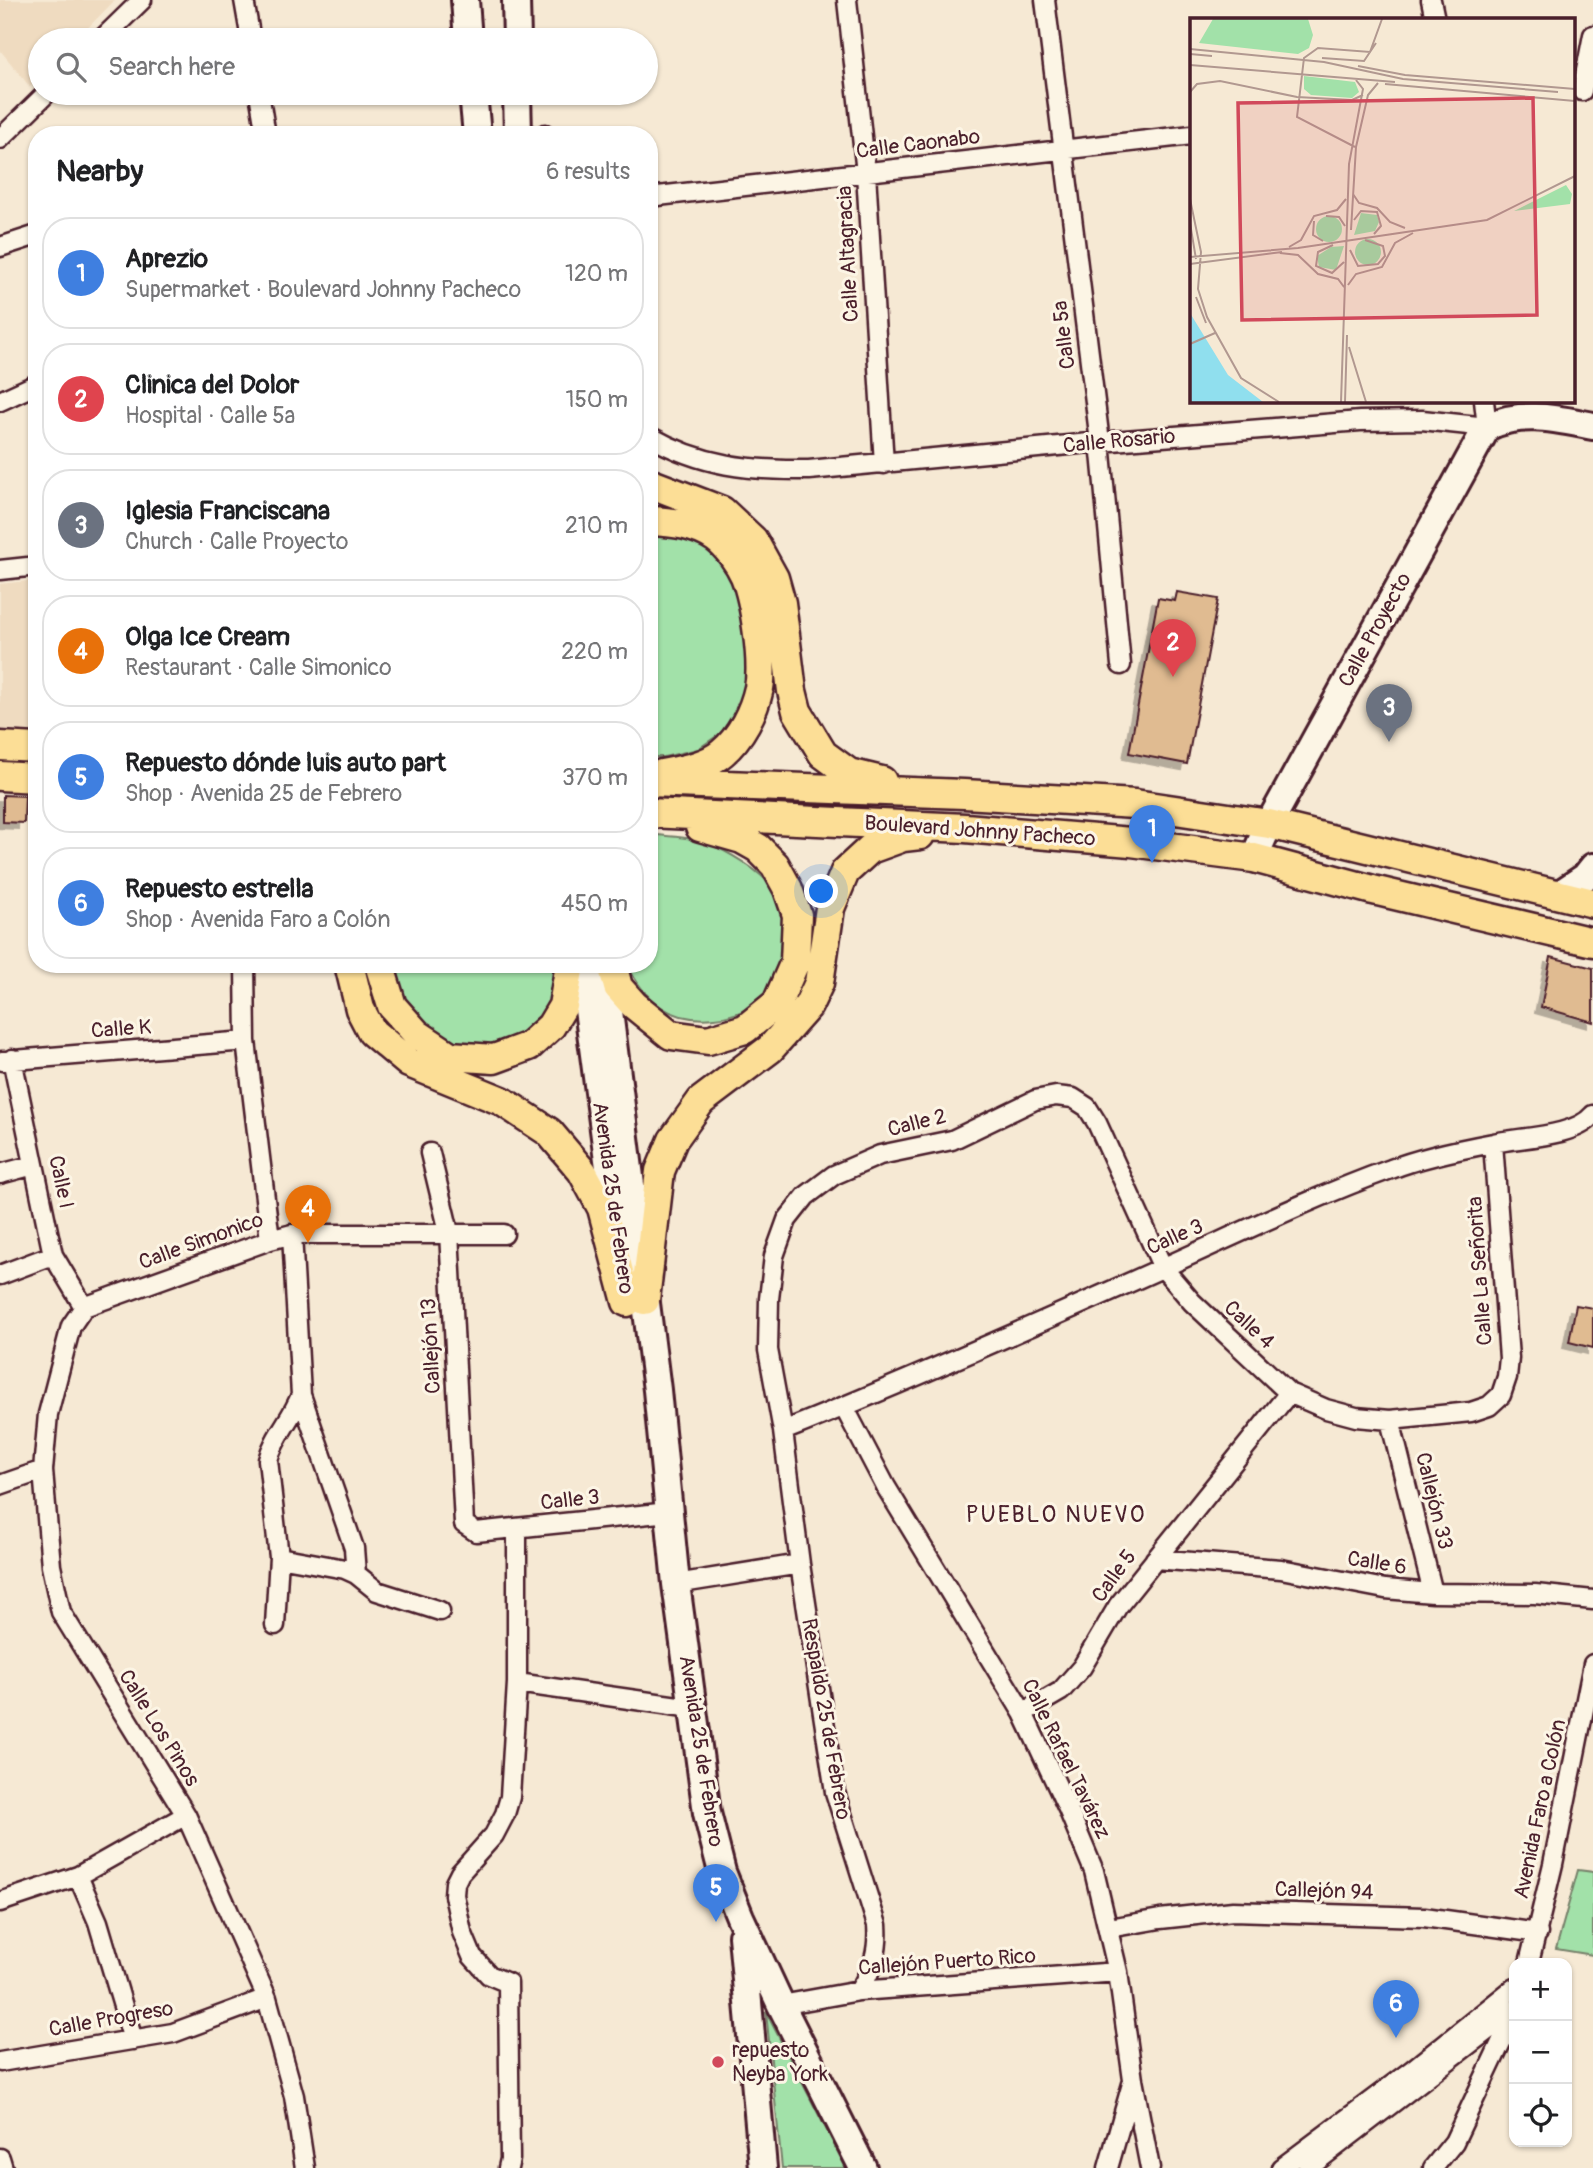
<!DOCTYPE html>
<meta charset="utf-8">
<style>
body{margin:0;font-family:Pangolin,sans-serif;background:#f6f6f6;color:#202124}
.controls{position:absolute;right:21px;bottom:21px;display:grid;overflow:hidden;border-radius:14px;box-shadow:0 2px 5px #0004}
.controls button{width:63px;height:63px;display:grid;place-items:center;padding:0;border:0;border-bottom:2px solid #e0e0e0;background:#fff;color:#202124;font:35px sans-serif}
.you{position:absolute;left:822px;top:892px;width:24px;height:24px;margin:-18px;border:5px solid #fff;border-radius:50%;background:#1a73e8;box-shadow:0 0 0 10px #1a73e833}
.badge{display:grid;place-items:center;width:46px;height:46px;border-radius:50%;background:#d1495b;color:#fff;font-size:23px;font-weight:700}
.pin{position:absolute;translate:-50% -58px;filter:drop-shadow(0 2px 4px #0008)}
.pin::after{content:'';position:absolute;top:37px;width:24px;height:21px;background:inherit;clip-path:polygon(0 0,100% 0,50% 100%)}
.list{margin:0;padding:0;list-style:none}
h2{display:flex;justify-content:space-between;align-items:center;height:91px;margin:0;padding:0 28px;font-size:30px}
h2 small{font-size:23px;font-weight:400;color:#757577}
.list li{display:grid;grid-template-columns:46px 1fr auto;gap:21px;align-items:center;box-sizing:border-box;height:112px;margin:0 14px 14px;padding:0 14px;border:2px solid #e0e0e0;border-radius:28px}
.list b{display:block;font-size:26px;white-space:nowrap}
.list p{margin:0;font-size:23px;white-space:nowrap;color:#757577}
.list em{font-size:23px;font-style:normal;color:#757577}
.icon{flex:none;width:38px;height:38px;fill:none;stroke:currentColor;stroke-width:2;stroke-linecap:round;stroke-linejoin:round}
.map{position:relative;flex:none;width:1593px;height:2168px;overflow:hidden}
.search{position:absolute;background:#fff;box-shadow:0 2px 5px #0004;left:28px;top:28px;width:630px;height:77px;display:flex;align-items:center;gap:18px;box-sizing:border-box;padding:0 24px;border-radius:38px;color:#757577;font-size:26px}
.panel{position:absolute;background:#fff;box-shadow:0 2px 5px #0004;left:28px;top:126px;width:630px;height:847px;border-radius:28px}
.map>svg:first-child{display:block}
.built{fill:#efdbc0}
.green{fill:#a2e1a9;stroke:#76806a;stroke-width:2}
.building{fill:#e0bb91;stroke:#4a1f2b;stroke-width:2;filter:url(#shadow)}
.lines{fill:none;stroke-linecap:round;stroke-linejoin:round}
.street-casing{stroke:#4a1f2b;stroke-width:23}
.secondary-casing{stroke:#4a1f2b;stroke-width:32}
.primary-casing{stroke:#4a1f2b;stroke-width:33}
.street{stroke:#fcf5e5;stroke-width:18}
.secondary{stroke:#fcf5e5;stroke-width:26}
.primary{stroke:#fcde96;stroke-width:28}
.poi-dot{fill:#d1495b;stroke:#fcf5e5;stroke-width:2.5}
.labels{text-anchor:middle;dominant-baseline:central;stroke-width:6;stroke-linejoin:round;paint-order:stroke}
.street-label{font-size:21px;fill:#4a1f2b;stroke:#fcf5e5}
.poi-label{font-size:21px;fill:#4a1f2b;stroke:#fcf5e5;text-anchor:start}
.neighbourhood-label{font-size:23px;letter-spacing:2px;fill:#4a1f2b;stroke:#fcf5e5}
.inset-road{fill:none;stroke:#b19890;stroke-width:2}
.view{fill:#d1495b;fill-opacity:0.15;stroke:#d1495b;stroke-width:3.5}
.inset-edge{fill:none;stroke:#4a1f2b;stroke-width:3.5}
</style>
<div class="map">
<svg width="1593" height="2168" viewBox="0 0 1593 2168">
<defs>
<filter id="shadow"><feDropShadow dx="-6" dy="6" stdDeviation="0" flood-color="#0004"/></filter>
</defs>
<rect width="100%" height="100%" fill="#f6e9d4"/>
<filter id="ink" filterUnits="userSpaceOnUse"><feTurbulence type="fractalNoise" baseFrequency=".0143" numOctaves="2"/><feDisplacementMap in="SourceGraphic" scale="14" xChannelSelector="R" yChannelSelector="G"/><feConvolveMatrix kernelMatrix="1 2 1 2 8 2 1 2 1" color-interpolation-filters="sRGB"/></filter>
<g filter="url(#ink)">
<!-- built -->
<path class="built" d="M 0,0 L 115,0 L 76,40 L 40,40 L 40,76 L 30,87 L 0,50 Z
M 37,580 L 37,739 L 0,736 L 0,584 Z"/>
<!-- green -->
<path class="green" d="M 649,534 L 695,537 L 734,569 L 750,673 L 739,705 L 721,733 L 698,749 L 664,757 L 649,757 Z
M 649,834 C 667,837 691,836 707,843 C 727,851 761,871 773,888 C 798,924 788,976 754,1004 C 744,1012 728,1017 715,1018 C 671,1023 645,1002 627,964 L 649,964 Z
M 384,964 L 562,964 L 544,1019 L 522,1038 L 487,1047 L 452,1042 L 418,1025 Z
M 1578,1870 L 1593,1872 L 1593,1955 L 1556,1949 Z
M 766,2012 L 846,2168 L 782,2168 Z"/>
<!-- building -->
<path class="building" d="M 1177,592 L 1218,599 L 1187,764 L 1129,753 L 1158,598 L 1175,601 Z
M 3,795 L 25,796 L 24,823 L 3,822 Z
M 1551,957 L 1593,968 L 1593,1022 L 1541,1007 Z
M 1576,1305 L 1593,1308 L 1593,1348 L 1569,1342 Z"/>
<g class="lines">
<defs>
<path id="street" d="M 244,0 L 251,40
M 847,0 L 866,173 L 884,464
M 1045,0 L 1100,442 L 1121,665
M 1431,0 L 1435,19
M 101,40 L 142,0
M 1582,91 L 1593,35
M 259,93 L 266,135
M 545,134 L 545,135
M 0,139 L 47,93
M 649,197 L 1192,135
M 0,247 L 37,235
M 0,401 L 37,384
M 649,436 C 701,466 750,471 809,470 L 1100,442 L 1360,421 L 1422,420 L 1487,427 L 1484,401
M 0,570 L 37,566
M 245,964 L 246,1041 L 270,1240
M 12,1059 L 53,1255 L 84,1307
M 2,1061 L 246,1041
M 430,1153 L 449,1232 L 464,1524 L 476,1532 L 669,1512
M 0,1174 L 34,1165
M 0,1275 L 53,1255
M 84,1307 L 71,1326 L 48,1414 L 43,1470 L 51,1566 L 61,1612 L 186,1815 L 267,1998 L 294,2096 L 305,2168
M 84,1307 L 270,1240 L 292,1234 L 504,1234
M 844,1407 L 886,1487 L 1023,1713 L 1068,1809 L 1094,1871 L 1118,1972 L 1133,2080 L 1150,2168
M 1390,1420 L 1433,1593
M 783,1431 C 911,1380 1037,1324 1162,1268 C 1238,1234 1313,1197 1391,1169 C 1422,1157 1461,1149 1493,1143 C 1521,1137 1575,1137 1593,1115
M 0,1485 L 43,1470
M 279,1557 L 345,1569 L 356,1574 L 354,1548 L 301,1395 L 292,1234
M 1155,1559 L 1281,1569 L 1385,1589 L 1433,1593 L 1535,1594 L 1593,1600
M 356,1574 L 377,1591 L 440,1611
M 676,1584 L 800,1564
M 275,1625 L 279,1557 L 268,1460 C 274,1436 292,1419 301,1395
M 517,1683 L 692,1708
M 1023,1713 L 1061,1691 L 1082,1667 L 1118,1606 L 1289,1393
M 78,1876 L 98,1922 L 133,2040
M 0,1902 L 78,1876 L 186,1815
M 1109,1928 L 1160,1919 L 1233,1911 L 1424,1917 L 1538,1933
M 1529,1963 L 1553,1864 L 1593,1664
M 859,1991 C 873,1968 879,1951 877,1925 L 835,1792 L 800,1564 L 783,1431 L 768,1350 L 769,1299 L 774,1256 L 787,1220 L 806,1196 L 834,1175 L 880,1155 L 952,1140 L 1035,1100 L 1056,1096 L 1073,1098 L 1087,1107 L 1097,1123 L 1163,1268 L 1192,1302 L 1289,1393 L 1326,1409 L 1356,1417 L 1390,1420 L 1471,1412 L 1489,1406 L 1501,1395 L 1507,1377 L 1509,1358 L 1493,1143
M 781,2005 L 859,1991 L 1118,1972
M 0,2062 L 173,2033 L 267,1998
M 0,2158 L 3,2168
M 508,2168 L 510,2159 L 508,1983 L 489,1975 L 472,1956 L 462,1932 L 454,1895 L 455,1883 L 460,1873 L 494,1835 L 505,1814 L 510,1797 L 517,1683 L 517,1529
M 1108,2168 L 1132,2084
M 1281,2168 L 1412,2070 L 1514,1988
M 1308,2168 L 1514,2010
M 1433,2168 L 1454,2142 L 1514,2015"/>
<path id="secondary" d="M 465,0 L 468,40
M 516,0 L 517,40
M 473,93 L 477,135
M 517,93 L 518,135
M 1254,858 L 1269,824 L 1487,427 C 1522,410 1556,419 1593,426
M 1561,893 L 1585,877 L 1593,867
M 582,964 L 618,1235
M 603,964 L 657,1390 L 676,1584 L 707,1813 L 722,1872 L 740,1917 L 781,2005 L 863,2168
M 742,1936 L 763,2168"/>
<path id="primary" d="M 649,483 L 722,511 L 753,540 L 774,578 L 781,603 L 792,691 L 797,711 L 823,754 L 849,773 L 882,781
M 649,521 C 673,522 695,524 716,538 C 728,547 739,563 745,576 C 755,601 764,662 759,688 C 754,711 741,737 722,753 C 707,766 681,770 662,774
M 0,746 L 37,748
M 0,776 L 37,778
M 649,782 L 964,794 L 1135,804 L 1269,824 L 1593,903
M 649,813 L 965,828 L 1131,842 L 1254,858 L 1373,890 L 1593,942
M 349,964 L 360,1009 L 372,1032 L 409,1063 L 502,1101 L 549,1132 L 582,1171 L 602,1208 L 627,1302
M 379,964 L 392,1006 L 417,1034 L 450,1056 L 494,1059 L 529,1046 L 551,1026 L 563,1006 L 570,964
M 612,964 L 618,987 L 634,1005 L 671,1035 L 708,1040 L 745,1029 L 777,1003 L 795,962 L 797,915 L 788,889 L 775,865 L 758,848 L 742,839 L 700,827
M 645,1300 L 660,1171 L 673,1140 L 701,1101 L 770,1049 L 808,1006 L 819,983 L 830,908 L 845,872 L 870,849 L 903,837 L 920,835"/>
</defs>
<!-- street casing -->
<use href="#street" class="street-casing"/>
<!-- secondary casing -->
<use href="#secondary" class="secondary-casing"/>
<!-- primary casing -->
<use href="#primary" class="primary-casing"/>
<!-- street -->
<use href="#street" class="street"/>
<!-- secondary -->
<use href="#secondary" class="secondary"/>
<!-- primary -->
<use href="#primary" class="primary"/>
</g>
</g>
<!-- markers -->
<circle class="poi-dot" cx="718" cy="2062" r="7"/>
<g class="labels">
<!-- street labels -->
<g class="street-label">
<text transform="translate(918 144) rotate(-7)">Calle Caonabo</text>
<text transform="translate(848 254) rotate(-93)">Calle Altagracia</text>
<text transform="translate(1064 335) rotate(-97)">Calle 5a</text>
<text transform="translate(1119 441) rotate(-5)">Calle Rosario</text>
<text transform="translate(1375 630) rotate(-61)">Calle Proyecto</text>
<text transform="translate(980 831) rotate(4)">Boulevard Johnny Pacheco</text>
<text transform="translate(121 1029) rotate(-4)">Calle K</text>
<text transform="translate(917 1123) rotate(-14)">Calle 2</text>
<text transform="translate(61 1182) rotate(78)">Calle I</text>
<text transform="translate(613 1198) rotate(82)">Avenida 25 de Febrero</text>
<text transform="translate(1175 1237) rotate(-24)">Calle 3</text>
<text transform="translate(201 1241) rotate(-20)">Calle Simonico</text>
<text transform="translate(1480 1271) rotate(-94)">Calle La Señorita</text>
<text transform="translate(1249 1325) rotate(43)">Calle 4</text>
<text transform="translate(431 1346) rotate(-93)">Callejón 13</text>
<text transform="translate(570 1500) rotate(-6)">Calle 3</text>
<text transform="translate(1434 1501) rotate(76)">Callejón 33</text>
<text transform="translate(1377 1563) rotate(9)">Calle 6</text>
<text transform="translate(1114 1576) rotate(-54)">Calle 5</text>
<text transform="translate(826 1719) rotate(80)">Respaldo 25 de Febrero</text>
<text transform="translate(159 1728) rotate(58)">Calle Los Pinos</text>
<text transform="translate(701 1751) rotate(81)">Avenida 25 de Febrero</text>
<text transform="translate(1066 1759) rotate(64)">Calle Rafael Tavárez</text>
<text transform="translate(1540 1809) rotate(-78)">Avenida Faro a Colón</text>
<text transform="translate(1324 1891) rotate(2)">Callejón 94</text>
<text transform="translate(947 1962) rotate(-4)">Callejón Puerto Rico</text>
<text transform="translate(111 2019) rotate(-10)">Calle Progreso</text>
</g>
<!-- poi labels -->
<g class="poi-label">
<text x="732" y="2050">repuesto<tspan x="732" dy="24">Neyba York</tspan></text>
</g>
<!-- neighbourhood labels -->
<g class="neighbourhood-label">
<text x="1056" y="1514">PUEBLO NUEVO</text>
</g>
</g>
<!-- overview -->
<g transform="translate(1190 18)">
<rect width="385" height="385" fill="#f6e9d4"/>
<path d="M 23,1 L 118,1 L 123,17 L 119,30 L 108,36 L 9,25 ZM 114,58 L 165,64 L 169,74 L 162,80 L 121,77 L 114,71 ZM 376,167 L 382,176 L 380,186 L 324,193 ZM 171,195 L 187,197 L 189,204 L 185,213 L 164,217 ZM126 211a13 13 0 1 1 26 0a13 13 0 1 1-26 0ZM165 234a13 13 0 1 1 26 0a13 13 0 1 1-26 0ZM 154,228 L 146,252 L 129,249 L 127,238 L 141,229 Z" fill="#a2e1a9"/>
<path d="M 0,295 L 38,357 L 73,384 L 0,384 Z" fill="#90dfee"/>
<path class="inset-road" d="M 0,31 L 134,44 L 213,61 L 368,74M 0,36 L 22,38M 132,40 L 174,43 L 186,25M 0,47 L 205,64M 168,48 L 215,57 L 385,71M 195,66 L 385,83M 0,74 L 7,66 L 30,63 L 107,79 L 162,82 L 173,77M 165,129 L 107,99 L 114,40 L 128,30 L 180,34 L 192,1M 163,176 L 169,185 L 187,190 L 200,204 L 215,210M 0,181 L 11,234 L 8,271 L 17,299 L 51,360 L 89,384M 136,198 L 149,199 L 155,208M 164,202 L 171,193 L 187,194 L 191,208 L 184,216M 124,203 L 123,217 L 133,223M 0,205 L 6,241M 161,212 L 166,129 L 178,77 L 188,65M 143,227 L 128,234 L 126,248 L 142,255 L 154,244M 99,229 L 111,222 L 124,198 L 147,192 L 156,181M 160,232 L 168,248 L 188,246 L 195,238 L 193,228 L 175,222M 90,235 L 108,237 L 128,256 L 148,261 L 154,269M 0,239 L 108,230 L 297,202 L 385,158M 0,246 L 92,234M 158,267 L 166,256 L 192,249 L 205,225 L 223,215M 6,279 L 16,305M 0,326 L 25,315M 159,329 L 176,384M 151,384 L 159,146 L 173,71 L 166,62M 155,384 L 157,317"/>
<path class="view" d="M 343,80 L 347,297 L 52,302 L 48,85 Z"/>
<rect width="385" height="385" class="inset-edge"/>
</g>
</svg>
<div class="controls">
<button>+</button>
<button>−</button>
<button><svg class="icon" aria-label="locate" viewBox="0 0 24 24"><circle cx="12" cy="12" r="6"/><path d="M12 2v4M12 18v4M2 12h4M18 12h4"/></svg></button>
</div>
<div class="you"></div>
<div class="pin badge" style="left:1152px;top:863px;background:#3f7fe0">1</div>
<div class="pin badge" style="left:1173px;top:677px;background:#e0444e">2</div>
<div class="pin badge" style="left:1389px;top:742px;background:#6b7280">3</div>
<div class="pin badge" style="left:308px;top:1243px;background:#e8710a">4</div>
<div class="pin badge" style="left:716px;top:1922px;background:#3f7fe0">5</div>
<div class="pin badge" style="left:1396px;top:2038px;background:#3f7fe0">6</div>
<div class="search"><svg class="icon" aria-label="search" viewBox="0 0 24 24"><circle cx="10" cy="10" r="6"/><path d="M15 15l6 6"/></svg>Search here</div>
<section class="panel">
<h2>Nearby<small>6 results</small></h2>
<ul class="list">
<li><span class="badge" style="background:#3f7fe0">1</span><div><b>Aprezio</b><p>Supermarket · Boulevard Johnny Pacheco</p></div><em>120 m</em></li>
<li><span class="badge" style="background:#e0444e">2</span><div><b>Clinica del Dolor</b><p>Hospital · Calle 5a</p></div><em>150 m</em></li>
<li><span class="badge" style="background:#6b7280">3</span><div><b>Iglesia Franciscana</b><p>Church · Calle Proyecto</p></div><em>210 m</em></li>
<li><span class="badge" style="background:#e8710a">4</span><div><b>Olga Ice Cream</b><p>Restaurant · Calle Simonico</p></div><em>220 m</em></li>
<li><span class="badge" style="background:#3f7fe0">5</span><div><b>Repuesto dónde luis auto part</b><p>Shop · Avenida 25 de Febrero</p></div><em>370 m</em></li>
<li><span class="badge" style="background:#3f7fe0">6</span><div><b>Repuesto estrella</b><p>Shop · Avenida Faro a Colón</p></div><em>450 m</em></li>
</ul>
</section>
</div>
